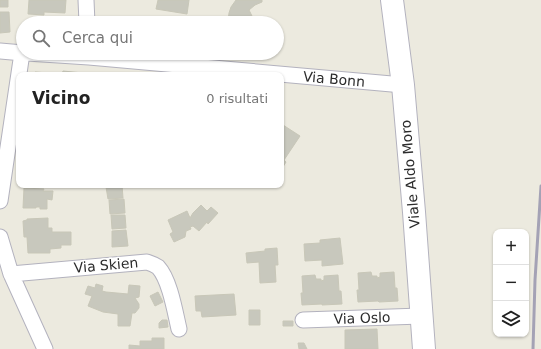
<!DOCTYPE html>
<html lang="it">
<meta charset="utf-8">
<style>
body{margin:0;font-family:"DejaVu Sans",sans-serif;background:#f2f2f2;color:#222}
.controls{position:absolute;right:12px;bottom:12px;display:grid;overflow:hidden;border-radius:8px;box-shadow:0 1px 3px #0004}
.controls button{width:36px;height:36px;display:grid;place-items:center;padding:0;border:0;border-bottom:1px solid #e0e0e0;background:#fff;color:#222;font:20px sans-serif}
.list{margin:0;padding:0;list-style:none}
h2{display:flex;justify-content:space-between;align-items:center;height:52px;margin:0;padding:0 16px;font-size:17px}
h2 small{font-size:13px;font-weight:400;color:#767676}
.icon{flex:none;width:22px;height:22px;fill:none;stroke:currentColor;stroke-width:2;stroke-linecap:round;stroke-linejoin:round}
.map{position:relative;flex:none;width:541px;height:349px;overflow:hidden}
.search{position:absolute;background:#fff;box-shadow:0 1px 3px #0004;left:16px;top:16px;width:268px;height:44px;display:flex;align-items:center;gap:10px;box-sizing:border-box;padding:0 14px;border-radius:22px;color:#767676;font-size:15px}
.panel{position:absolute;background:#fff;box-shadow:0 1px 3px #0004;left:16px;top:72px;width:268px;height:116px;border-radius:8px}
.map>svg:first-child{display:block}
.building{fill:#c8c8bd;stroke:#c8c7b8}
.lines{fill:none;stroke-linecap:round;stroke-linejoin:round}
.minor-casing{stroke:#b3b2be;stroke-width:17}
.secondary-casing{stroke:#b3b2be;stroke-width:24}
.minor{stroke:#fff;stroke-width:15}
.secondary{stroke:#fff;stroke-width:22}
.rail{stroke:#a4a2b5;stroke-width:3}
.labels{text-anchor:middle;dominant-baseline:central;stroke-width:3;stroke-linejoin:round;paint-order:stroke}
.street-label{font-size:14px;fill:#2c2c2c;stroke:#fff}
</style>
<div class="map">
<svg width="541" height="349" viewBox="0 0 541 349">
<rect width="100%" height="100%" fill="#eceadf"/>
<!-- building -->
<path class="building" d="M 0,0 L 8,0 L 8,7 L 0,7 Z
M 29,0 L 66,0 L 65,13 L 44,12 L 44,15 L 28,14 Z
M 158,0 L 189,0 L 187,14 L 156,9 Z
M 236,0 L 262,0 L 262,2 L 255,5 L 249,10 L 252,16 L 251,23 L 230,23 L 230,21 L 228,21 L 229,13 L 231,7 Z
M 0,12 L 9,12 L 10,32 L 0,33 Z
M 63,71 L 83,73 L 82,75 L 35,75 L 35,72 L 62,74 Z
M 283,125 L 300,136 L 284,160 L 286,162 L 281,170 L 281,127 Z
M 122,185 L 123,198 L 108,199 L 106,187 Z
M 24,188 L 44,189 L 43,191 L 53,191 L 52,200 L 47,199 L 47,209 L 40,209 L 40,207 L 36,207 L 36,208 L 23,208 Z
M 124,199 L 125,213 L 110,214 L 109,200 Z
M 201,205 L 207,211 L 211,207 L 218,213 L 208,224 L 207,222 L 199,231 L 193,226 L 190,227 L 191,229 L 186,231 L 185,237 L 174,242 L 170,234 L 173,232 L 168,220 L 187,211 L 190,218 L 193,213 Z
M 111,215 L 125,215 L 126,228 L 112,229 Z
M 48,218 L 48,228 L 52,228 L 52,232 L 71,232 L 71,245 L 61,245 L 61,248 L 50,249 L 50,253 L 28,253 L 27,237 L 24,237 L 23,221 L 27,220 L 27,219 Z
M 126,230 L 128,246 L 112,247 L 112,231 Z
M 340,238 L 343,264 L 322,266 L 322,260 L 305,261 L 304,244 L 320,243 L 320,240 Z
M 277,248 L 278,265 L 275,265 L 276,282 L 260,283 L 259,262 L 247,263 L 246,253 L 265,251 L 265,249 Z
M 371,272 L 372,276 L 377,276 L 377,278 L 380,277 L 380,273 L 394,272 L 395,288 L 397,288 L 398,301 L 379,302 L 378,301 L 358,302 L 357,290 L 359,290 L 358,273 Z
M 315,275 L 316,279 L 321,279 L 321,281 L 324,280 L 324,276 L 338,275 L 339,291 L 341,291 L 342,304 L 322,305 L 322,304 L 302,305 L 301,293 L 303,293 L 302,276 Z
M 96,284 L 103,286 L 102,291 L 106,292 L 128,294 L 129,285 L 140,286 L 139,297 L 135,298 L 139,304 L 139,308 L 135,313 L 132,313 L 130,326 L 118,326 L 118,314 L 103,312 L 88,306 L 92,296 L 85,294 L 88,286 L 95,288 Z
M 158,292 L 163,302 L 155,306 L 150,296 Z
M 234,294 L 236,315 L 202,317 L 201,311 L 196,311 L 195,296 Z
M 249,310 L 260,310 L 260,325 L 249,325 Z
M 162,320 L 167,320 L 168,327 L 159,328 L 159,323 Z
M 283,321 L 293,321 L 293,326 L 283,326 Z
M 377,329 L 378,349 L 345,349 L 345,330 Z
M 152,338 L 164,338 L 164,349 L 129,349 L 129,345 L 140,346 L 140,341 L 152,341 Z
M 298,343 L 304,343 L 307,349 L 299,349 Z"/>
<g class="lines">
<defs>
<path id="minor" d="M 86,0 L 87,23
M 0,51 L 23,53
M 27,53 L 89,57 L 403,85
M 0,201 L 22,53
M 0,237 L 11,274 L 45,349
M 11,274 L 147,262 C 150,263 155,265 158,267 C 170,280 175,312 179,329
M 303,320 L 421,316"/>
<path id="secondary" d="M 392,0 L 403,85 L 414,212 L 424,349"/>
</defs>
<!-- minor casing -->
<use href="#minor" class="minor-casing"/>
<!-- secondary casing -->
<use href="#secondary" class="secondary-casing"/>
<!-- minor -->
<use href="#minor" class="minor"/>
<!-- secondary -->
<use href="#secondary" class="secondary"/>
<!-- rail -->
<path class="rail" d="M 533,349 L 535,280 L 541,186"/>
</g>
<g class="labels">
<!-- street labels -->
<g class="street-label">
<text transform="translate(334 79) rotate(5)">Via Bonn</text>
<text transform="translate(410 174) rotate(-95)">Viale Aldo Moro</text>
<text transform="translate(106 265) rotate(-5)">Via Skien</text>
<text transform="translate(362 318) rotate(-2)">Via Oslo</text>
</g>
</g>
</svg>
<div class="controls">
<button>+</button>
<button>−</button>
<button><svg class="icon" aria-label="layers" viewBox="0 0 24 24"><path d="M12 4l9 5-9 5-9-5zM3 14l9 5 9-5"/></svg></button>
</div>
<div class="search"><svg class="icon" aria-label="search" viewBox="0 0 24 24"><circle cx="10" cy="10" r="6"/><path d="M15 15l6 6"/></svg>Cerca qui</div>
<section class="panel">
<h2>Vicino<small>0 risultati</small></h2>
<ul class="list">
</ul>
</section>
</div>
